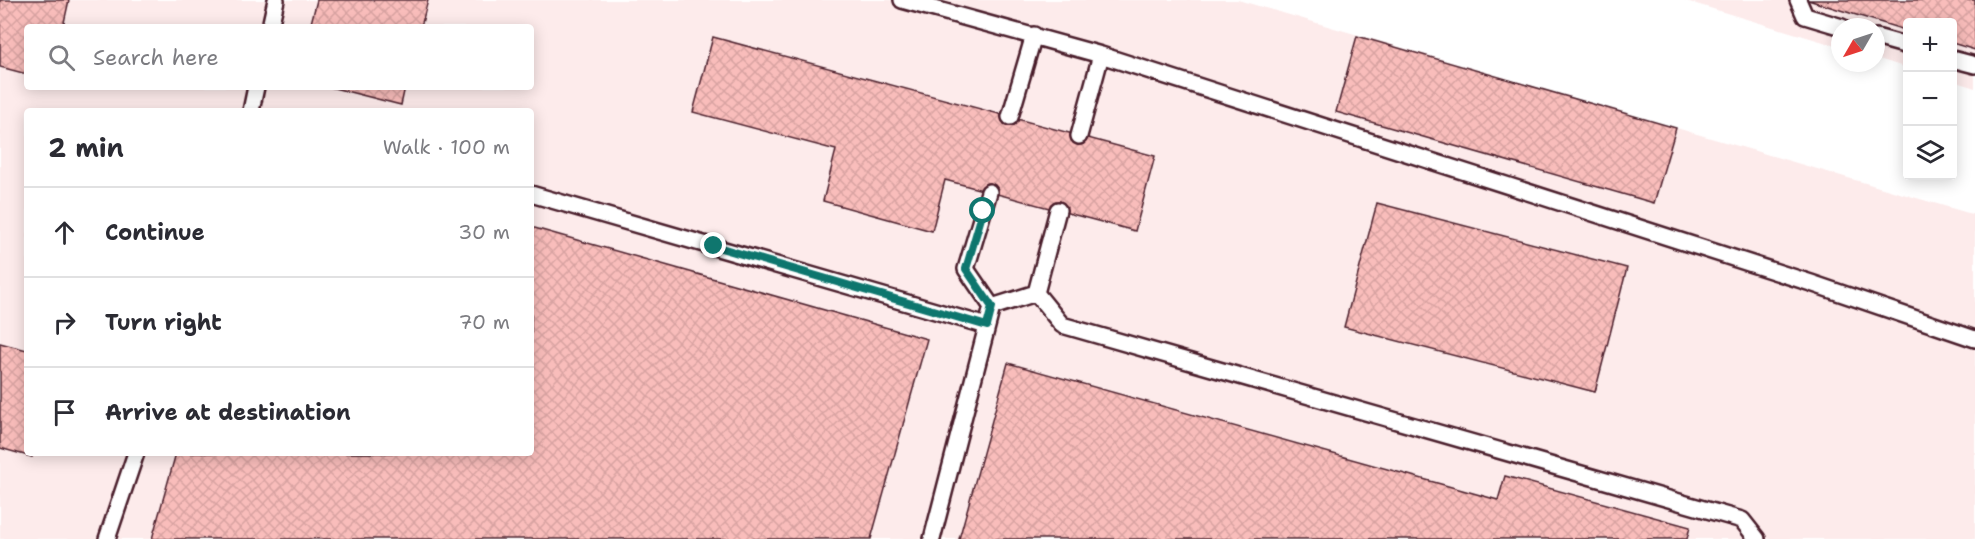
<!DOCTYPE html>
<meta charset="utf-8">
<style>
body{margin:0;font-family:"Shantell Sans",sans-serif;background:#f7f7f7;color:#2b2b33}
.controls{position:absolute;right:18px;top:18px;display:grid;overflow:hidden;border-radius:6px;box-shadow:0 3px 15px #0003}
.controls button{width:54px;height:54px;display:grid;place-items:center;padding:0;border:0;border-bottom:2px solid #e1e1e2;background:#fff;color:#2b2b33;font:30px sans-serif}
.compass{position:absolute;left:1831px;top:18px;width:54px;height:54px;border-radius:50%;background:#fff;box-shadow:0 3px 15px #0003;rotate:231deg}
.stop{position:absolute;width:18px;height:18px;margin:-14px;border:4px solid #0f766e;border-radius:50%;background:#fff}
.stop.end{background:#0f766e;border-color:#fff;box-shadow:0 2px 6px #0008}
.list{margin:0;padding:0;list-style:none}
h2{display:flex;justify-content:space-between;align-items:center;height:78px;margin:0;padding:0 24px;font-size:26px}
h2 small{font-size:20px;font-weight:400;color:#7c7c81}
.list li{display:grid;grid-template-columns:39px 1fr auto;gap:18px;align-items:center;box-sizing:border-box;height:90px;padding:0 24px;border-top:2px solid #e1e1e2}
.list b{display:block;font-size:22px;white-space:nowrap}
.list em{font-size:20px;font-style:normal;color:#7c7c81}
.icon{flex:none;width:33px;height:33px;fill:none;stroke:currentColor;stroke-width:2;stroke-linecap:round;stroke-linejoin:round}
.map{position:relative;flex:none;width:1975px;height:539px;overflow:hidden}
.search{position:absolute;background:#fff;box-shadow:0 3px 15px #0003;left:24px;top:24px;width:510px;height:66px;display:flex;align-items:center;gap:15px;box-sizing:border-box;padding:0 21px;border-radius:6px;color:#7c7c81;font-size:22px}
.panel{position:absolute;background:#fff;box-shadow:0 3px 15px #0003;left:24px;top:108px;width:510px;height:348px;border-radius:6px}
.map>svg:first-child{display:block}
.built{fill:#fdebeb;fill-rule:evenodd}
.building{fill:url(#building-cross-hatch);stroke:#4a1f2b;stroke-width:1.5}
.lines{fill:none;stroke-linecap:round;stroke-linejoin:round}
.service-casing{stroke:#4a1f2b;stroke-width:20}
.service{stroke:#fff;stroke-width:15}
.route{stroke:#0f766e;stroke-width:8}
</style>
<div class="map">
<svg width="1975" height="539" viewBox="0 0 1975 539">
<defs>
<pattern id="building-cross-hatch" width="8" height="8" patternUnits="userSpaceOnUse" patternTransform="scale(1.5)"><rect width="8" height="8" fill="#f9bdbb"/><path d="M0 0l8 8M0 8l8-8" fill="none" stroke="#d7a2a1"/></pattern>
</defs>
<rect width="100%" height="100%" fill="#fff"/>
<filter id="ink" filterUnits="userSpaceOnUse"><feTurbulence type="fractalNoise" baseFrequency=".0167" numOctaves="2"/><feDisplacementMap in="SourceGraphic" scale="12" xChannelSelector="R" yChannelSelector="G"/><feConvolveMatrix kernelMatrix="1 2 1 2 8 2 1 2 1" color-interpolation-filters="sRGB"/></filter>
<g filter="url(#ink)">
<!-- built -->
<path class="built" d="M 0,0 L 1238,0 L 1975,215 L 1975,539 L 0,539 ZM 27,27 L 531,27 L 531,87 L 27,87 ZM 27,111 L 531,111 L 531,453 L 27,453 Z
M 1683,0 L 1975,0 L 1975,88 L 1953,81 L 1952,22 L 1908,22 L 1907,68 L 1876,58 L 1876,27 L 1840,27 L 1840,47 Z"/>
<!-- building -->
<path class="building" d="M 0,0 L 69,0 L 63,27 L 27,27 L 27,74 L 0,67 Z
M 317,0 L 428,0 L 421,27 L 310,27 Z
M 1808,0 L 1975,0 L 1975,50 L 1952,43 L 1952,22 L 1908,22 L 1908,31 Z
M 1357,36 L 1676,128 L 1654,203 L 1336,112 Z
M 713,37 L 1155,156 L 1135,231 L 945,180 L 932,231 L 823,201 L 836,150 L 693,112 Z
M 330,87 L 405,87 L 401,105 Z
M 1377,203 L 1627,268 L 1595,392 L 1344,327 Z
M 531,227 L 927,339 L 871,539 L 152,539 L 176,453 L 531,453 Z
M 0,343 L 27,350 L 27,453 L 33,453 L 32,457 L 0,448 Z
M 1008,363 L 1498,500 L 1505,476 L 1690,527 L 1687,539 L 959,539 Z"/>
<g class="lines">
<defs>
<path id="service" d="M 902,0 L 1101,55 L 1811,283 L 1975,339
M 1798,0 L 1805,16 L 1842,27
M 270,27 L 276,0
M 1876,37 L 1908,46
M 1952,59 L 1975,65
M 251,111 L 256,87
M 1010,117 L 1034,35
M 1079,136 L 1101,55
M 531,194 L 987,326
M 1036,293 L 1058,210
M 992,307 L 1036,293 L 1062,325 L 1742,520 L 1757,539
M 107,539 L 136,453
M 932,539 L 992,307 L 966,269 L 989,192"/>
</defs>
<!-- service casing -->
<use href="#service" class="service-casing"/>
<!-- service -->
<use href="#service" class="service"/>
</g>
</g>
<g class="lines" filter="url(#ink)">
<!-- route -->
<path class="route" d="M 714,246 L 987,326 L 992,307 L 966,269 L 983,211"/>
</g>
</svg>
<div class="controls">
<button>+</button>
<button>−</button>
<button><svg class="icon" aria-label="layers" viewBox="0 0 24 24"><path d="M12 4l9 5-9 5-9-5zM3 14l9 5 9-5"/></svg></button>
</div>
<svg class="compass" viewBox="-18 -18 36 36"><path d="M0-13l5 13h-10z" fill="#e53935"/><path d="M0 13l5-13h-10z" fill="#7c7c81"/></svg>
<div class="stop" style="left:983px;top:211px"></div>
<div class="stop end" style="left:714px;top:246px"></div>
<div class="search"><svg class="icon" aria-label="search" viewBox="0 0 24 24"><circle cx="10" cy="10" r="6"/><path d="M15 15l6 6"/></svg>Search here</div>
<section class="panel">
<h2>2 min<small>Walk · 100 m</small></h2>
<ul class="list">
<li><svg class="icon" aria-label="ahead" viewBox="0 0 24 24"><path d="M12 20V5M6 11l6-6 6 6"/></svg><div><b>Continue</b></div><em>30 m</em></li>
<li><svg class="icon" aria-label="right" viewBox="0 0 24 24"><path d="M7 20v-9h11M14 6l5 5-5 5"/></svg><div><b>Turn right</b></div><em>70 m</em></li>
<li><svg class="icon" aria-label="arrive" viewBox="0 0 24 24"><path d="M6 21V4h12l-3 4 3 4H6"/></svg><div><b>Arrive at destination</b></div></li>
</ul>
</section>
</div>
